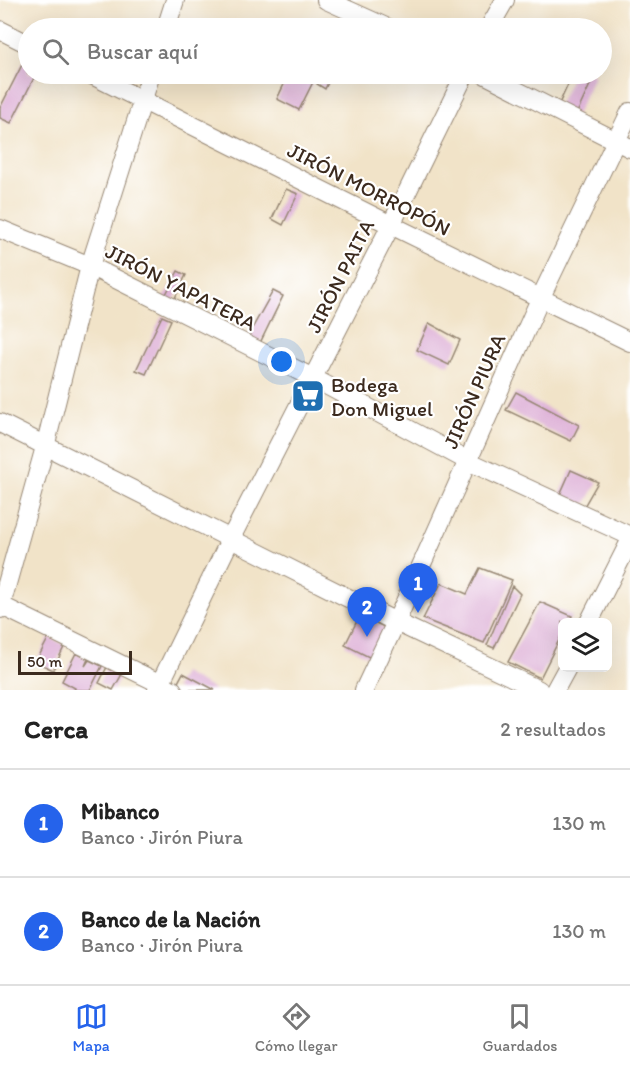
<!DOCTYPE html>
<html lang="es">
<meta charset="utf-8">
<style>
body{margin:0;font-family:Itim,sans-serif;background:#f2f2f2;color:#222}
.controls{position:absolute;right:18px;bottom:18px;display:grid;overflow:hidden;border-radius:9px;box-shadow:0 6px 24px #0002}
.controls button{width:54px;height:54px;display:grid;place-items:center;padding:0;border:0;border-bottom:2px solid #e0e0e0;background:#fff;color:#222;font:30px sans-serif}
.scale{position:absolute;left:18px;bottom:15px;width:114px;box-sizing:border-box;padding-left:6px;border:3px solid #3b2a1e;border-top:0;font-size:16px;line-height:21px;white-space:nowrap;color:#3b2a1e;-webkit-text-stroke:4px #fff;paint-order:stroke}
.you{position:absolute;left:282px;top:362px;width:21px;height:21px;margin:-15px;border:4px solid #fff;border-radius:50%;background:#1a73e8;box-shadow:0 0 0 9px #1a73e833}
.badge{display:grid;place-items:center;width:39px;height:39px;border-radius:50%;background:#2563eb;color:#fff;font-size:20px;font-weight:700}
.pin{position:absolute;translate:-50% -50px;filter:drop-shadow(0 2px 3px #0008)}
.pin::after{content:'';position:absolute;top:32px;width:21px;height:18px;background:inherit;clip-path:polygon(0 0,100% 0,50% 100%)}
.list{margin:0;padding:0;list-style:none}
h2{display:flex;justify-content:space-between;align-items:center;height:78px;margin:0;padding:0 24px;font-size:26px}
h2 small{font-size:20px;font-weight:400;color:#767676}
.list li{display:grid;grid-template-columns:39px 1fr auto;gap:18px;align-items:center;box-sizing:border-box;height:108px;padding:0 24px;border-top:2px solid #e0e0e0}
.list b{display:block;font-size:22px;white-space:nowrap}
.list p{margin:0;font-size:20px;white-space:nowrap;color:#767676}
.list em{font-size:20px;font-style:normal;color:#767676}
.icon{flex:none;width:33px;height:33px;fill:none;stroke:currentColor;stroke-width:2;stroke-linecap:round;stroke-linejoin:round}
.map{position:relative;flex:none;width:630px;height:690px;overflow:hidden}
.search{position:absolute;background:#fff;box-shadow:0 6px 24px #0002;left:18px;right:18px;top:18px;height:66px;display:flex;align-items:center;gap:15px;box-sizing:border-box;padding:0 21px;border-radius:33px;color:#767676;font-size:22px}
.sheet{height:294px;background:#fff}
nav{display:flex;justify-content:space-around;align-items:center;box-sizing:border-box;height:84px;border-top:2px solid #e0e0e0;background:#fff;font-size:16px;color:#767676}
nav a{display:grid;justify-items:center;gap:3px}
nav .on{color:#2563eb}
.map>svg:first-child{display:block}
.building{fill:#deb1d7}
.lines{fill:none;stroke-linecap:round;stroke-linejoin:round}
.minor-casing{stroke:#968673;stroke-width:20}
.minor{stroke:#fff;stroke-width:18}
.labels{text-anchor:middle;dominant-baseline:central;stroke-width:4.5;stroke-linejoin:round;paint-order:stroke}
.street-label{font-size:21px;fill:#3b2a1e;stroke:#fff}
.poi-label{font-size:21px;fill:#3b2a1e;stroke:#fff;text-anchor:start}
</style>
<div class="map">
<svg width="630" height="690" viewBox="0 0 630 690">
<rect width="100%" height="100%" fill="#fff"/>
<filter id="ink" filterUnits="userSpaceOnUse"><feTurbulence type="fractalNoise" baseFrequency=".0167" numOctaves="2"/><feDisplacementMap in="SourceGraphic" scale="12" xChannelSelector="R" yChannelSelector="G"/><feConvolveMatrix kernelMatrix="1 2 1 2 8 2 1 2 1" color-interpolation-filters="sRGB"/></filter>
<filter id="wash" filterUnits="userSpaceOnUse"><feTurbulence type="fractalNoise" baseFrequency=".008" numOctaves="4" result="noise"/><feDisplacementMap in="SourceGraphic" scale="24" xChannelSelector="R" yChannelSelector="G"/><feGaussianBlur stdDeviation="1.35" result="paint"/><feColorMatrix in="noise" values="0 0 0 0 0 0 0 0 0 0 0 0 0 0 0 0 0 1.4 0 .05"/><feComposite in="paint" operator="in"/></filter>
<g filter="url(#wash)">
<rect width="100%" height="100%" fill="#f1e3c8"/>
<g id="blocks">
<!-- building -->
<path class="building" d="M 28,53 L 28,74 L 36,74 L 11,123 L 0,118 L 0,108 Z
M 289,74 L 317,74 L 299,110 L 277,99 Z
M 321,74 L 332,74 L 325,89 L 317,84 Z
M 573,74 L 595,74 L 576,115 L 558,106 Z
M 286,189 L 298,194 L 283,225 L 272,219 Z
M 178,271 L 186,275 L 172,304 L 163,300 Z
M 273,291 L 283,296 L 258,347 L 245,341 Z
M 162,316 L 171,320 L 146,374 L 136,370 Z
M 429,323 L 460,340 L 449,365 L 417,350 Z
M 516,392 L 579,425 L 571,441 L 506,410 Z
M 571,470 L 598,482 L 583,508 L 559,497 Z
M 480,568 L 512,580 L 484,643 L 423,619 L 441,583 L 467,594 Z
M 512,586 L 520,594 L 494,648 L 487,645 Z
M 540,602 L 572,616 L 568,622 L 562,622 L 562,634 L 540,678 L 508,662 Z
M 360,615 L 388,629 L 373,659 L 345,645 Z
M 49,637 L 65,645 L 53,670 L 36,662 Z
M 76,653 L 88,659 L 85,666 L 89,660 L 102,666 L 90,690 L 74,690 L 75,688 L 62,681 Z
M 107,667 L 122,674 L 113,690 L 99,683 Z
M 183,673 L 215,690 L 179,690 L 175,688 Z"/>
</g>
</g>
<g filter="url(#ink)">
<use href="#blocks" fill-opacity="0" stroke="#968673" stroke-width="1.5"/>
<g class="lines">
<defs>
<path id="minor" d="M 326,0 L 388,28
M 166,28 L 175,0
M 489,28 L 505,0
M 0,30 L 28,44
M 90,74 L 391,225 L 630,342
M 484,74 L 630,148
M 0,229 L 90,266 L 313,378 L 468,461 L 630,536
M 0,423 L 396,622 L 539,690
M 0,605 L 173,690
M 0,609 L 45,447 L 90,266 L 151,74
M 589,622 L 630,541
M 157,690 L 231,538 L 391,225 L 465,74
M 364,690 L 396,622 L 540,299 L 630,112
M 555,690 L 567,668"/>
</defs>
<!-- minor casing -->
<use href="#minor" class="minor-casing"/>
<!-- minor -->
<use href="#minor" class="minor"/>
</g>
</g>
<!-- icons -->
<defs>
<symbol id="supermarket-square" viewBox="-11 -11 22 22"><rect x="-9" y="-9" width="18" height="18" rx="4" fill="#1f6fb2" stroke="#fff"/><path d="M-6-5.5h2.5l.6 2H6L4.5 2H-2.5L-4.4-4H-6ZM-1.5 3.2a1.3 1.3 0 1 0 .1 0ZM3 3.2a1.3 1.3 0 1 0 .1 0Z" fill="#fff"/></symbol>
</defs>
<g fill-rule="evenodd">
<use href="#supermarket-square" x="289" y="377" width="38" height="38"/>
</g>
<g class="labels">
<!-- street labels -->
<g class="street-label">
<text transform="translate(369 189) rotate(27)">JIRÓN MORROPÓN</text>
<text transform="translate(340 276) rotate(-63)">JIRÓN PAITA</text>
<text transform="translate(181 287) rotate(27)">JIRÓN YAPATERA</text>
<text transform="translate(474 391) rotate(-66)">JIRÓN PIURA</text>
</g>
<!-- poi labels -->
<g class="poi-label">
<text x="331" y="384">Bodega<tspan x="331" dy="24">Don Miguel</tspan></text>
</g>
</g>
</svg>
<div class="controls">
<button><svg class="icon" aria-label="layers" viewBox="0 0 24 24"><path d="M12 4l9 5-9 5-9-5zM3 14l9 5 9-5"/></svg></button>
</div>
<div class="scale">50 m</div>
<div class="you"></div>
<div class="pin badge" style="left:418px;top:613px">1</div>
<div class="pin badge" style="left:367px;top:637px">2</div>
<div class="search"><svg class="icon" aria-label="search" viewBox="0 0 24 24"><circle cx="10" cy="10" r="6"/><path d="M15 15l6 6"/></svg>Buscar aquí</div>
</div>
<section class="sheet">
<h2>Cerca<small>2 resultados</small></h2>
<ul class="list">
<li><span class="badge">1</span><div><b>Mibanco</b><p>Banco · Jirón Piura</p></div><em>130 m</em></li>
<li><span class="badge">2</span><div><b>Banco de la Nación</b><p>Banco · Jirón Piura</p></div><em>130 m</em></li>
</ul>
</section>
<nav>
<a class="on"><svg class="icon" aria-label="map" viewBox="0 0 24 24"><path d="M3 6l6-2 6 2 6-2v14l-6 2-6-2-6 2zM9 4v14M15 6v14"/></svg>Mapa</a>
<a><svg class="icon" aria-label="directions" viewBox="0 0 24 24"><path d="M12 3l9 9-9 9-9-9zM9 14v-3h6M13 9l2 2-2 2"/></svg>Cómo llegar</a>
<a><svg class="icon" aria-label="saved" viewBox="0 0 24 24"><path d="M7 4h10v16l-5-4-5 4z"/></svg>Guardados</a>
</nav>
